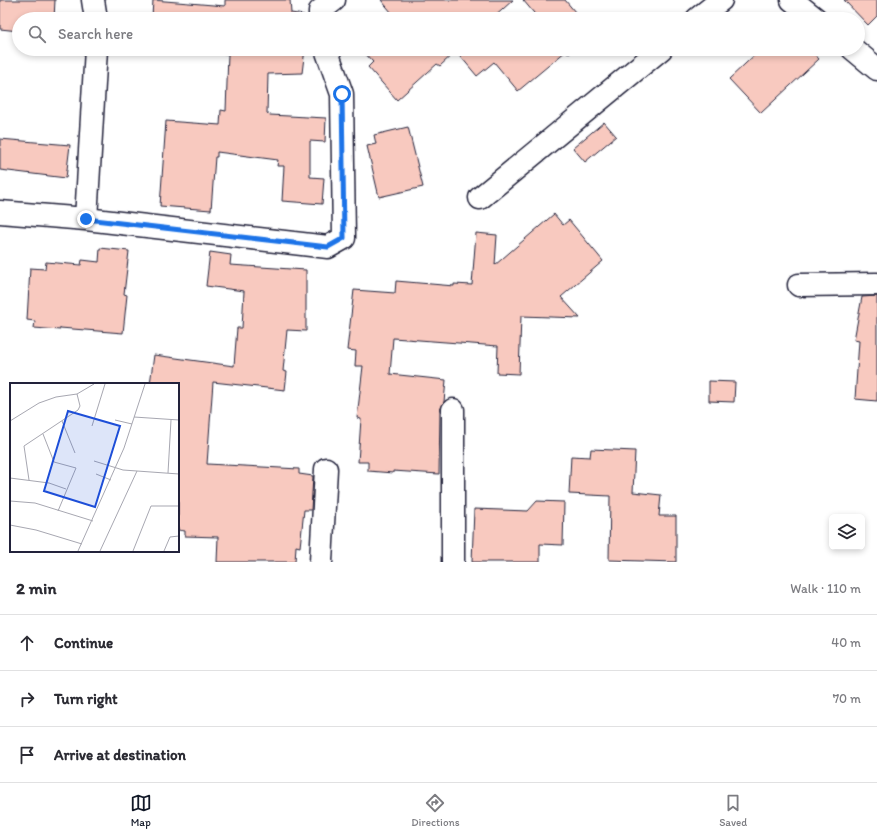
<!DOCTYPE html>
<meta charset="utf-8">
<style>
body{margin:0;font-family:Itim,sans-serif;background:#f2f2f3;color:#2b2b33}
.controls{position:absolute;right:12px;bottom:12px;display:grid;overflow:hidden;border-radius:6px;box-shadow:0 2px 6px #0003}
.controls button{width:36px;height:36px;display:grid;place-items:center;padding:0;border:0;border-bottom:1px solid #e1e1e2;background:#fff;color:#2b2b33;font:20px sans-serif}
.stop{position:absolute;width:12px;height:12px;margin:-9px;border:3px solid #1a73e8;border-radius:50%;background:#fff}
.stop.end{background:#1a73e8;border-color:#fff;box-shadow:0 1px 4px #0008}
.list{margin:0;padding:0;list-style:none}
h2{display:flex;justify-content:space-between;align-items:center;height:52px;margin:0;padding:0 16px;font-size:17px}
h2 small{font-size:13px;font-weight:400;color:#7c7c81}
.list li{display:grid;grid-template-columns:26px 1fr auto;gap:12px;align-items:center;box-sizing:border-box;height:56px;padding:0 16px;border-top:1px solid #e1e1e2}
.list b{display:block;font-size:15px;white-space:nowrap}
.list em{font-size:13px;font-style:normal;color:#7c7c81}
.icon{flex:none;width:22px;height:22px;fill:none;stroke:currentColor;stroke-width:2;stroke-linecap:round;stroke-linejoin:round}
.map{position:relative;flex:none;width:877px;height:562px;overflow:hidden}
.search{position:absolute;background:#fff;box-shadow:0 2px 6px #0003;left:12px;right:12px;top:12px;height:44px;display:flex;align-items:center;gap:10px;box-sizing:border-box;padding:0 14px;border-radius:22px;color:#7c7c81;font-size:15px}
.sheet{height:220px;background:#fff}
nav{display:flex;justify-content:space-around;align-items:center;box-sizing:border-box;height:56px;border-top:1px solid #e1e1e2;background:#fff;font-size:11px;color:#7c7c81}
nav a{display:grid;justify-items:center;gap:2px}
nav .on{color:#111827}
.map>svg:first-child{display:block}
.building{fill:#f8c9bf;stroke:#22223b}
.lines{fill:none;stroke-linecap:round;stroke-linejoin:round}
.minor-casing{stroke:#22223b;stroke-width:25}
.minor{stroke:#fff;stroke-width:22}
.route{stroke:#1a73e8;stroke-width:5}
.inset-road{fill:none;stroke:#a7a7b1;stroke-width:1}
.view{fill:#1d4ed8;fill-opacity:0.15;stroke:#1d4ed8;stroke-width:2}
.inset-edge{fill:none;stroke:#22223b;stroke-width:2}
</style>
<div class="map">
<svg width="877" height="562" viewBox="0 0 877 562">
<rect width="100%" height="100%" fill="#fff"/>
<filter id="ink" filterUnits="userSpaceOnUse"><feTurbulence type="fractalNoise" baseFrequency=".025" numOctaves="2"/><feDisplacementMap in="SourceGraphic" scale="8" xChannelSelector="R" yChannelSelector="G"/><feConvolveMatrix kernelMatrix="1 2 1 2 8 2 1 2 1" color-interpolation-filters="sRGB"/></filter>
<g filter="url(#ink)">
<!-- building -->
<path class="building" d="M 0,0 L 55,0 L 54,19 L 19,19 L 19,31 L 0,29 Z
M 153,0 L 225,6 L 225,0 L 290,0 L 291,13 L 304,15 L 304,19 L 143,19 L 143,16 L 152,17 Z
M 381,0 L 513,0 L 492,19 L 397,19 Z
M 523,0 L 565,0 L 581,19 L 539,19 Z
M 844,0 L 877,0 L 877,16 L 868,25 Z
M 168,49 L 305,49 L 302,73 L 268,74 L 267,113 L 270,115 L 326,118 L 325,142 L 310,141 L 310,177 L 324,178 L 322,204 L 282,201 L 284,166 L 277,166 L 278,160 L 217,152 L 217,157 L 215,157 L 211,210 L 160,206 L 166,121 L 220,125 L 221,110 L 226,111 L 228,54 Z
M 361,49 L 575,49 L 569,54 L 566,51 L 518,91 L 494,62 L 477,76 L 456,51 L 440,66 L 437,64 L 397,100 L 368,67 L 373,62 Z
M 761,49 L 810,49 L 819,59 L 761,113 L 729,79 Z
M 604,122 L 616,136 L 585,162 L 573,148 Z
M 408,127 L 423,187 L 379,197 L 367,146 L 376,144 L 374,135 Z
M 0,139 L 70,145 L 66,178 L 0,170 Z
M 554,214 L 563,225 L 569,220 L 603,261 L 561,297 L 580,318 L 521,316 L 519,374 L 497,373 L 498,346 L 393,338 L 390,374 L 446,380 L 444,402 L 440,410 L 439,474 L 393,471 L 393,473 L 368,471 L 368,462 L 358,462 L 361,419 L 357,418 L 363,366 L 355,366 L 356,351 L 347,350 L 354,290 L 395,293 L 396,281 L 454,286 L 454,284 L 472,285 L 476,233 L 497,235 L 495,265 Z
M 100,248 L 129,251 L 124,294 L 127,295 L 123,333 L 60,328 L 60,330 L 34,328 L 35,321 L 27,320 L 30,268 L 45,269 L 46,262 L 81,265 L 82,260 L 99,262 Z
M 210,252 L 231,255 L 230,265 L 306,270 L 306,331 L 287,330 L 283,371 L 287,372 L 285,390 L 213,382 L 207,464 L 299,469 L 299,474 L 313,476 L 311,510 L 304,510 L 300,547 L 296,546 L 295,562 L 217,562 L 218,537 L 185,536 L 185,531 L 178,530 L 178,384 L 150,384 L 154,355 L 234,366 L 237,328 L 242,328 L 244,291 L 206,286 Z
M 877,296 L 877,401 L 855,399 L 859,341 L 854,340 L 862,297 Z
M 709,381 L 735,382 L 734,402 L 709,401 Z
M 591,449 L 635,451 L 633,492 L 661,495 L 659,516 L 676,516 L 676,562 L 609,560 L 610,496 L 569,494 L 571,456 L 590,457 Z
M 537,501 L 564,502 L 563,545 L 540,544 L 540,562 L 472,562 L 474,509 L 528,511 Z"/>
<g class="lines">
<defs>
<path id="minor" d="M 93,0 L 96,19
M 792,0 L 816,19
M 320,19 L 320,11 L 334,0
M 697,19 L 721,0
M 853,49 L 877,69
M 480,198 L 661,49
M 0,212 L 86,219 L 328,247 L 344,238 L 342,94 L 326,49
M 86,219 L 96,49
M 799,285 L 877,284
M 321,562 L 326,469
M 453,562 L 453,410"/>
</defs>
<!-- minor casing -->
<use href="#minor" class="minor-casing"/>
<!-- minor -->
<use href="#minor" class="minor"/>
</g>
</g>
<g class="lines" filter="url(#ink)">
<!-- route -->
<path class="route" d="M 86,219 L 328,247 L 344,238 L 342,94"/>
</g>
<!-- overview -->
<g transform="translate(10 383)">
<rect width="169" height="169" fill="#fff"/>
<path class="inset-road" d="M 124,34 L 169,37M 105,37 L 122,41M 0,38 L 29,20 L 46,14 L 67,11 L 84,1M 52,38 L 65,70M 82,43 L 95,1M 33,51 L 44,79 L 66,85 L 48,128M 84,78 L 113,87 L 169,91M 158,90 L 161,37M 86,91 L 101,97M 0,95 L 39,100 L 56,106M 19,97 L 14,63 L 68,27 L 70,23 L 67,11M 0,118 L 25,120 L 83,138M 0,142 L 26,147 L 72,161M 68,168 L 114,65 L 135,1M 90,168 L 127,88M 123,168 L 141,123 L 169,123M 154,168 L 160,154 L 169,153"/>
<path class="view" d="M 58,28 L 110,43 L 85,124 L 34,108 Z"/>
<rect width="169" height="169" class="inset-edge"/>
</g>
</svg>
<div class="controls">
<button><svg class="icon" aria-label="layers" viewBox="0 0 24 24"><path d="M12 4l9 5-9 5-9-5zM3 14l9 5 9-5"/></svg></button>
</div>
<div class="stop" style="left:342px;top:94px"></div>
<div class="stop end" style="left:86px;top:219px"></div>
<div class="search"><svg class="icon" aria-label="search" viewBox="0 0 24 24"><circle cx="10" cy="10" r="6"/><path d="M15 15l6 6"/></svg>Search here</div>
</div>
<section class="sheet">
<h2>2 min<small>Walk · 110 m</small></h2>
<ul class="list">
<li><svg class="icon" aria-label="ahead" viewBox="0 0 24 24"><path d="M12 20V5M6 11l6-6 6 6"/></svg><div><b>Continue</b></div><em>40 m</em></li>
<li><svg class="icon" aria-label="right" viewBox="0 0 24 24"><path d="M7 20v-9h11M14 6l5 5-5 5"/></svg><div><b>Turn right</b></div><em>70 m</em></li>
<li><svg class="icon" aria-label="arrive" viewBox="0 0 24 24"><path d="M6 21V4h12l-3 4 3 4H6"/></svg><div><b>Arrive at destination</b></div></li>
</ul>
</section>
<nav>
<a class="on"><svg class="icon" aria-label="map" viewBox="0 0 24 24"><path d="M3 6l6-2 6 2 6-2v14l-6 2-6-2-6 2zM9 4v14M15 6v14"/></svg>Map</a>
<a><svg class="icon" aria-label="directions" viewBox="0 0 24 24"><path d="M12 3l9 9-9 9-9-9zM9 14v-3h6M13 9l2 2-2 2"/></svg>Directions</a>
<a><svg class="icon" aria-label="saved" viewBox="0 0 24 24"><path d="M7 4h10v16l-5-4-5 4z"/></svg>Saved</a>
</nav>
